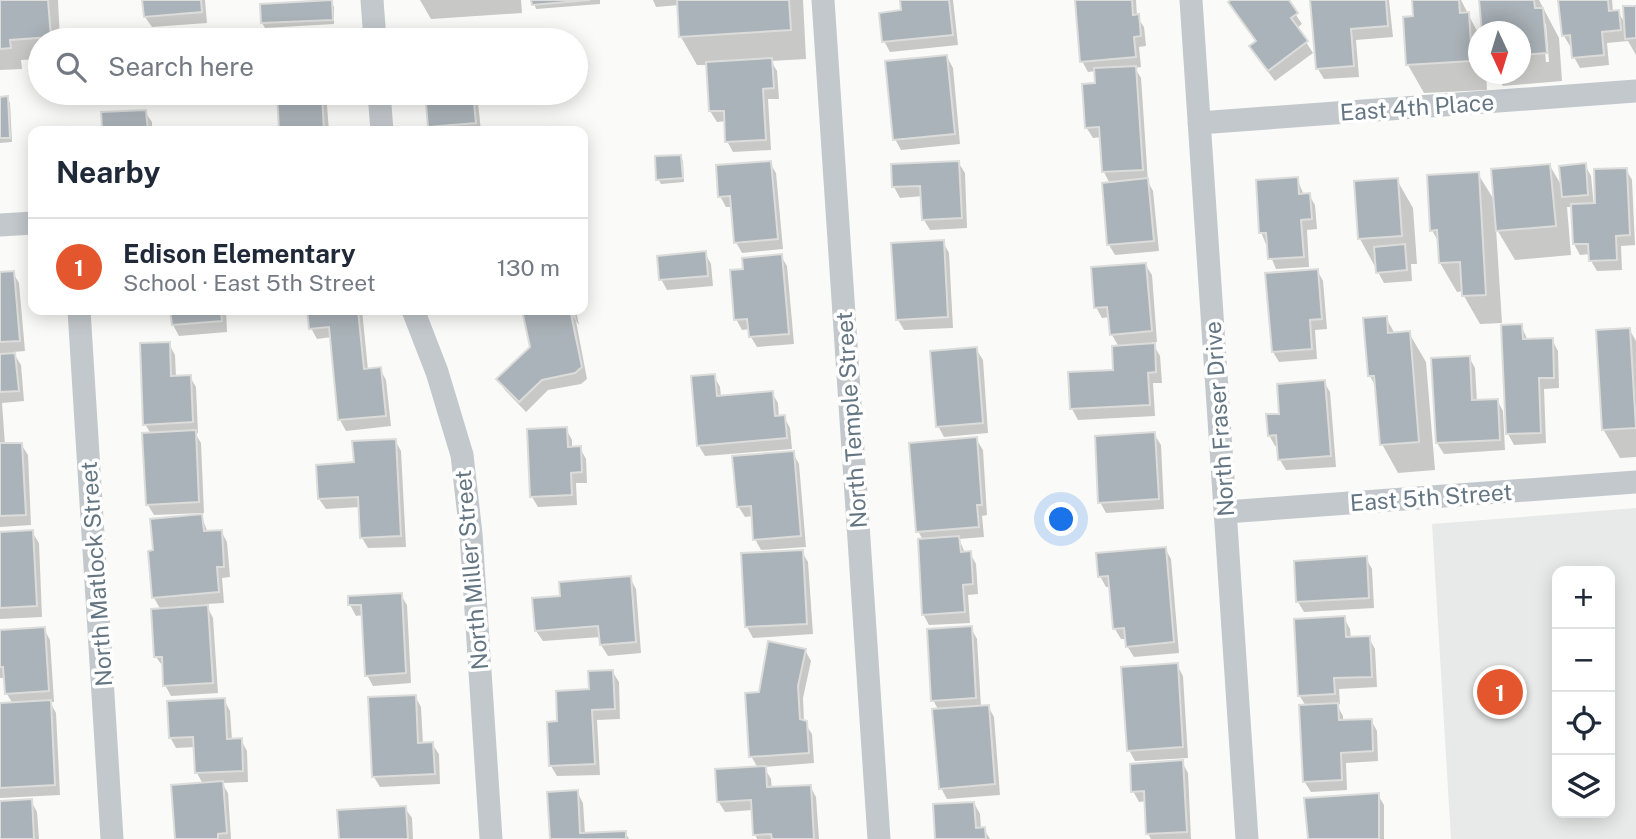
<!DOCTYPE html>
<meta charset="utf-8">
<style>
body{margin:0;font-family:"Public Sans",sans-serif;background:#f2f2f3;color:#1f2937}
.controls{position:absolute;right:21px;bottom:21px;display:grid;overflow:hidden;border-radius:14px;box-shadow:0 4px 18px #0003}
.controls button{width:63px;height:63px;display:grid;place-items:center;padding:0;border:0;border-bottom:2px solid #e0e1e3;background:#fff;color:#1f2937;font:35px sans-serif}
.compass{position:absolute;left:1468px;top:21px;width:63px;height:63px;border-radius:50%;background:#fff;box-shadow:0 4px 18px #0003;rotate:176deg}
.you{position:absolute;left:1062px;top:520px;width:24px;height:24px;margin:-18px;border:5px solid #fff;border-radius:50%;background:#1a73e8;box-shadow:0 0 0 10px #1a73e833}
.badge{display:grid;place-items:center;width:46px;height:46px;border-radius:50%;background:#e4572e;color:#fff;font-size:23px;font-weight:700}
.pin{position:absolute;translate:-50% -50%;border:4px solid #fff;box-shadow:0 2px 7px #0006}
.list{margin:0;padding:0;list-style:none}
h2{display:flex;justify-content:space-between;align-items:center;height:91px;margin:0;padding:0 28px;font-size:30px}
h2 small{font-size:23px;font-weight:400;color:#747a83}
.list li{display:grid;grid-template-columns:46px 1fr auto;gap:21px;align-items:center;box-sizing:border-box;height:98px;padding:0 28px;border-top:2px solid #e0e1e3}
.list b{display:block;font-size:26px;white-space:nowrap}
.list p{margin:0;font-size:23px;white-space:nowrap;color:#747a83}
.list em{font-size:23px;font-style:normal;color:#747a83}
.icon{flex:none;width:38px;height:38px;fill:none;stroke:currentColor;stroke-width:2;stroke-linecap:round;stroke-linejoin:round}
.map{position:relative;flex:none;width:1636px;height:839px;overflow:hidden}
.search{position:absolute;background:#fff;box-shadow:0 4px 18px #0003;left:28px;top:28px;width:560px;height:77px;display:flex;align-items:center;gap:18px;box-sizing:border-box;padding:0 24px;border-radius:38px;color:#747a83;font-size:26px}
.panel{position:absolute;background:#fff;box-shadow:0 4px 18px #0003;left:28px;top:126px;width:560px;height:189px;border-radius:14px}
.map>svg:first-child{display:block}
.built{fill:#e8e9e9;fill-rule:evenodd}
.shadow{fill:#0003;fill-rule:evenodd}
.building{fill:#aab3b9;stroke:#dcdcda;stroke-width:2}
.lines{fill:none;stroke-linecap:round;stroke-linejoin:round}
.minor{stroke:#c3c8cc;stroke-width:23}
.labels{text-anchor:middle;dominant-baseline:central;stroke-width:7;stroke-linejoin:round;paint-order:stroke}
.street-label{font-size:23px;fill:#657683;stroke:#fff}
</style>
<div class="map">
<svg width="1636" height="839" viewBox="0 0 1636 839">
<rect width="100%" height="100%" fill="#fafaf8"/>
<!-- built -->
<path class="built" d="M 1636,508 L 1636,839 L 1451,839 L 1432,524 ZM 1557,571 L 1610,571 L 1610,813 L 1557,813 Z"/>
<!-- shadow -->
<path class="shadow" d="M 0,0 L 58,0 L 60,40 L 40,40 L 40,59 L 21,60 L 22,69 L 0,70 Z
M 144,0 L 205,0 L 207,23 L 152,27 L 145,17 Z
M 420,0 L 521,0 L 522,13 L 431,19 Z
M 533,0 L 600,0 L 600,4 L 536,9 Z
M 653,0 L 803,0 L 806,59 L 771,61 L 777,71 L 779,99 L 768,99 L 771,150 L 733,152 L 727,141 L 726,121 L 717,122 L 710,111 L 708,65 L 697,65 L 681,37 L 679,5 L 656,7 Z
M 902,0 L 953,0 L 958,45 L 890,52 L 884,41 L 903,12 Z
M 1077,0 L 1136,0 L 1137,17 L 1144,27 L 1146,46 L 1139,47 L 1141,67 L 1135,68 L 1141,78 L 1148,182 L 1153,191 L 1159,251 L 1115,255 L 1109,245 L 1110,184 L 1104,172 L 1101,137 L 1093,138 L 1086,127 L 1097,85 L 1096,71 L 1088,72 L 1082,61 Z
M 1234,0 L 1286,0 L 1302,24 L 1297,28 L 1313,53 L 1275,81 L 1257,57 L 1257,42 L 1230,3 Z
M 1312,0 L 1389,0 L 1393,37 L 1356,40 L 1359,77 L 1324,79 L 1318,69 Z
M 1414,0 L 1461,0 L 1478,33 L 1478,74 L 1486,74 L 1487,90 L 1424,93 L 1408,65 L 1415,18 Z
M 1481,0 L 1539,0 L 1559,38 L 1562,81 L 1503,86 L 1495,74 L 1520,74 L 1520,32 ZM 1542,21 L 1546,24 L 1549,62 L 1546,62 Z
M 1560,0 L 1612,0 L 1613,12 L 1618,12 L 1626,25 L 1636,8 L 1636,55 L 1628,41 L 1607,43 L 1609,65 L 1580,68 L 1574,57 L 1573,46 L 1570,46 L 1564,36 Z
M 331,2 L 334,7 L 334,24 L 265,28 L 262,23 Z
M 947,57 L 953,68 L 960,144 L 901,150 L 895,139 Z
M 278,93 L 326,93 L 329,131 L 280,131 Z
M 427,93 L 477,93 L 481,131 L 433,131 L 430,126 Z
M 0,98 L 7,98 L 10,103 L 12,142 L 0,143 Z
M 145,112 L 152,122 L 152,131 L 72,131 L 104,128 Z
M 680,156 L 683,161 L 684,182 L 661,184 L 658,179 Z
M 958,162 L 965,173 L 967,228 L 930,230 L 924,220 L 923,196 L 900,198 L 894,187 Z
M 770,163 L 776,173 L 783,249 L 742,253 L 736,242 L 732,207 L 726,207 L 720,196 Z
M 1585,165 L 1591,176 L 1594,207 L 1626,169 L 1632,180 L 1635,245 L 1621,246 L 1622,270 L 1597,271 L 1591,261 L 1590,254 L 1580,255 L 1574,244 L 1573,207 L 1567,207 L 1571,255 L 1515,260 L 1496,228 L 1502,323 L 1480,324 L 1464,296 L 1464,291 L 1457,292 L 1440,263 L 1439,243 L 1432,230 L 1478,174 L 1496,203 L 1550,166 L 1563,188 Z
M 1297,179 L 1304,195 L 1309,195 L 1315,205 L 1317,229 L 1307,230 L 1309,267 L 1276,269 L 1261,232 Z
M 1397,180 L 1413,208 L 1417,264 L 1411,264 L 1412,281 L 1384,283 L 1360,239 Z
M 943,242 L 949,253 L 953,328 L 904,330 L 898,320 Z
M 705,253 L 711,264 L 713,286 L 667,290 L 661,279 Z
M 781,256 L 787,266 L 794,344 L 757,347 L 751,337 L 750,329 L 742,330 L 736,319 L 745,271 Z
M 1145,264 L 1152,275 L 1157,342 L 1152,342 L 1160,356 L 1162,383 L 1153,383 L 1155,416 L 1078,420 L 1072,409 L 1115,372 L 1119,347 L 1112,335 L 1110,317 L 1102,318 L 1096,307 Z
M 1317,270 L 1323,281 L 1327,329 L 1315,330 L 1317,359 L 1279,362 L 1273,352 Z
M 13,273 L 19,283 L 25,351 L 13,352 L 21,365 L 24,401 L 2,403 L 5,445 L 21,444 L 28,455 L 31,525 L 0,527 L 0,274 Z
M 172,310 L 226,310 L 227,332 L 179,336 L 173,325 Z
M 309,310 L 362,310 L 368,370 L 380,369 L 386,380 L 391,426 L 346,431 L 340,420 L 332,337 L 317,339 L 311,328 Z
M 524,310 L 576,310 L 579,325 L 576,321 L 587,379 L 581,384 L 548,390 L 526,412 L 505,390 L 499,380 L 531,347 Z
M 1386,318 L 1395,334 L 1409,333 L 1426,362 L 1435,470 L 1398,473 L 1382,444 L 1377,389 L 1370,376 Z
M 1521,325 L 1528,341 L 1552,340 L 1558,351 L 1559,388 L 1544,389 L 1546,443 L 1514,445 L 1508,434 Z
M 1629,329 L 1636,341 L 1636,457 L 1620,458 L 1603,429 Z
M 169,344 L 175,355 L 176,377 L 190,377 L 196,387 L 198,433 L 195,433 L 201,443 L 204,513 L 154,515 L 148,505 L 151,434 L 145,424 Z
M 976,349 L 983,360 L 988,433 L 944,437 L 938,426 Z
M 1469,357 L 1475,368 L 1477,402 L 1497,400 L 1503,411 L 1505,450 L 1444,454 L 1437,443 L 1433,359 Z
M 714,376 L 720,387 L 721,397 L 772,393 L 778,403 L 779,418 L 784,417 L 790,428 L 792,449 L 705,456 L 699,446 Z
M 1324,382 L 1330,392 L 1336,467 L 1286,470 L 1280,460 L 1279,446 L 1275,446 L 1269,435 L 1281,415 Z
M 566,429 L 572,440 L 572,448 L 580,448 L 586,459 L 587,483 L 576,483 L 577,505 L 538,507 L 532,497 Z
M 1154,434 L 1161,445 L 1164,509 L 1106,513 L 1100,502 Z
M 976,439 L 983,450 L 987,515 L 982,516 L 984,537 L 959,539 L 965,553 L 970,553 L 976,564 L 978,594 L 968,595 L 970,623 L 929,625 L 923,614 L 923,540 L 918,531 Z
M 395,440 L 401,451 L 406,547 L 368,548 L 362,538 L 360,507 L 326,509 L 319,499 L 355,464 Z
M 793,453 L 799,464 L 806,547 L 761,550 L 755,539 L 753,516 L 745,517 L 738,506 Z
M 201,515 L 208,533 L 221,531 L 227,542 L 230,577 L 222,578 L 224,603 L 206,604 L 213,618 L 218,693 L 171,696 L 165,685 L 164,668 L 156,657 L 161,610 L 154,598 Z
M 32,532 L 39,543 L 42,617 L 0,619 L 0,533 Z
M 1165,548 L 1171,559 L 1179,653 L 1134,657 L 1127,646 L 1127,639 L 1121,639 L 1115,629 L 1111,587 L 1106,587 L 1100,576 Z
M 802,552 L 808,562 L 813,634 L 753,638 L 747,627 Z
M 1366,558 L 1372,569 L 1374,608 L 1304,612 L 1298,602 Z
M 630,578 L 636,589 L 641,653 L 608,656 L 601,645 L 601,637 L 543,641 L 536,631 L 562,597 Z
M 401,595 L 407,605 L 411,683 L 373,686 L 367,675 L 363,615 L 356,616 L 350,605 Z
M 1344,618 L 1350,629 L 1351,639 L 1369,638 L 1375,649 L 1377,687 L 1339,689 L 1340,704 L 1337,705 L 1343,716 L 1343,722 L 1371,720 L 1377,731 L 1378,761 L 1346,763 L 1347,790 L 1311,792 L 1304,781 L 1306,706 L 1299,695 Z
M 971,628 L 977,639 L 981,707 L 988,706 L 994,717 L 1000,795 L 947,799 L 941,788 L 939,711 L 933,700 Z
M 44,629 L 50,640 L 54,702 L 50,702 L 56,713 L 60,795 L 0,798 L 0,705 L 13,704 L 7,694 L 6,678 L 0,678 L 0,632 Z
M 805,650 L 811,661 L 803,698 L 804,722 L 812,734 L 814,763 L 764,767 L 771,779 L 772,789 L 810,786 L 816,797 L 819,839 L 757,839 L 755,834 L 753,810 L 725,812 L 718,801 L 758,768 L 751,756 L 760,694 Z
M 1177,665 L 1183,676 L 1188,758 L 1135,761 L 1129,750 Z
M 612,671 L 619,682 L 620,719 L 597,720 L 600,775 L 557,776 L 551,766 L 559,723 Z
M 415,696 L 421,707 L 423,744 L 432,744 L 439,754 L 440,784 L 380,787 L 374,777 Z
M 224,700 L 230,711 L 232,740 L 241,740 L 247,751 L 248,782 L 222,783 L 228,793 L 231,839 L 177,839 L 203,784 L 197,773 L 196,747 L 176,748 L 170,737 Z
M 1182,762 L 1188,773 L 1191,839 L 1151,839 L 1148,834 L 1146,801 L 1139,802 L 1133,791 Z
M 577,792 L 583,803 L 585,834 L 625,832 L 629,839 L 551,839 Z
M 1378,795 L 1384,805 L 1384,839 L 1310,839 Z
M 31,801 L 37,812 L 39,839 L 0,839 L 0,802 Z
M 974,803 L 980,814 L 981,829 L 984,829 L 990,839 L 937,839 Z
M 405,808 L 412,818 L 413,839 L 341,839 Z"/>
<!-- building -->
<path class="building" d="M 0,0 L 48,0 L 51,37 L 10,40 L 11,48 L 0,49 Z
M 142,0 L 201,0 L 202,12 L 144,17 Z
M 332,0 L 333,20 L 261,23 L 260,4 Z
M 531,0 L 590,0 L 532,5 Z
M 677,0 L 789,0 L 791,30 L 679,37 Z
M 900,0 L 949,0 L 953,35 L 882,42 L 879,13 L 901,10 Z
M 1075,0 L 1132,0 L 1133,15 L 1139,14 L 1141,36 L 1134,37 L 1136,57 L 1080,62 Z
M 1231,0 L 1289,0 L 1298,13 L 1291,18 L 1308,41 L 1268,71 L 1249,46 L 1256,41 L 1228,2 Z
M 1310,0 L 1386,0 L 1388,26 L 1351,29 L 1354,66 L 1316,69 Z
M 1412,0 L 1459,0 L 1460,13 L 1469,12 L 1472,61 L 1406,65 L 1403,17 L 1413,16 Z
M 1479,0 L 1534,0 L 1535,8 L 1543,8 L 1547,53 L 1520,55 L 1520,32 L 1482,32 Z
M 1558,0 L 1608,0 L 1609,11 L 1619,10 L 1621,30 L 1602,32 L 1604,55 L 1572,58 L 1570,35 L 1562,36 Z
M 1623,6 L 1636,6 L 1636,38 L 1625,39 Z
M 947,55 L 955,134 L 893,140 L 885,61 Z
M 772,58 L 774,88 L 763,89 L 766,140 L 725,142 L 724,111 L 709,111 L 706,62 Z
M 1136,66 L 1143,170 L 1102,172 L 1099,127 L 1085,128 L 1082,84 L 1095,83 L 1094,68 Z
M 277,93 L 322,93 L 324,131 L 279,131 Z
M 425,93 L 473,93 L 476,123 L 428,127 Z
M 8,96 L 10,138 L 0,138 L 0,97 Z
M 146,110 L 148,131 L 70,131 L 70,128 L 102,127 L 101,112 Z
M 681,155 L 683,178 L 656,180 L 655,156 Z
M 771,161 L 778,239 L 734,243 L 730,196 L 718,197 L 716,165 Z
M 959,161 L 962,218 L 922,220 L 920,186 L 892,187 L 891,164 Z
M 1586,163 L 1588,195 L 1562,197 L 1559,166 Z
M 1550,164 L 1556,226 L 1496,231 L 1491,169 Z
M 1627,168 L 1630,235 L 1616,236 L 1617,260 L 1589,261 L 1588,244 L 1573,244 L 1571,204 L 1595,203 L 1594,169 Z
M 1479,172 L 1486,295 L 1462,296 L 1460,262 L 1439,263 L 1437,230 L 1430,231 L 1427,175 Z
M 1298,177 L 1299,194 L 1310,193 L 1312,219 L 1301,220 L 1304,257 L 1268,259 L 1266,233 L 1259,233 L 1256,180 Z
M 1148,178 L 1154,241 L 1107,245 L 1102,183 Z
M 1398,178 L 1402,236 L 1358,239 L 1354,181 Z
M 944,240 L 948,317 L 896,320 L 891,243 Z
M 1405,244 L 1407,270 L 1376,273 L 1374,247 Z
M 706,251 L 708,276 L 659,280 L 657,256 Z
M 782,254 L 789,334 L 749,337 L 747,319 L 734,320 L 730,270 L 743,269 L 742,258 Z
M 1146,263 L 1152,331 L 1110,335 L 1107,307 L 1094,308 L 1091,267 Z
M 1318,269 L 1322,319 L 1310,320 L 1312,349 L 1272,352 L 1265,273 Z
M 14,271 L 20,341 L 0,342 L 0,272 Z
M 170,310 L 221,310 L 222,321 L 172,325 Z
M 307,310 L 358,310 L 364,369 L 381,367 L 386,416 L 338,420 L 329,327 L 309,329 Z
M 522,310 L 573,310 L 575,318 L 571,314 L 582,367 L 575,373 L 542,380 L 519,402 L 496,379 L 530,347 Z
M 1387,316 L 1388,333 L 1410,331 L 1419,442 L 1380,445 L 1374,376 L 1368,376 L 1363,318 Z
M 1522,324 L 1523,339 L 1553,338 L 1554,378 L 1539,378 L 1541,433 L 1506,434 L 1501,325 Z
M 1630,328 L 1636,428 L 1602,430 L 1596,330 Z
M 170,342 L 171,376 L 191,375 L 193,422 L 143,425 L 140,343 Z
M 1155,343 L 1156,372 L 1148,373 L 1150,405 L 1070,409 L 1068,372 L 1113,370 L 1112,346 Z
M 977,347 L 983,423 L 936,427 L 930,351 Z
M 15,353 L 19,391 L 0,392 L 0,354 Z
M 1470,356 L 1472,400 L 1498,399 L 1500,440 L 1436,443 L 1431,358 Z
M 715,374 L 717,396 L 773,391 L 775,416 L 785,415 L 787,438 L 697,446 L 691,376 Z
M 1325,380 L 1331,456 L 1278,460 L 1276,435 L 1268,436 L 1266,414 L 1279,414 L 1277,384 Z
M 567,427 L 568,447 L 581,446 L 582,472 L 571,473 L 572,495 L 530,497 L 527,429 Z
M 196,430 L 199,502 L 146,505 L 142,433 Z
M 1155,432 L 1159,499 L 1098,503 L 1095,436 Z
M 977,437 L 982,505 L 977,505 L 979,527 L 916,532 L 909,443 Z
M 396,439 L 401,536 L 360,538 L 358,497 L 318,499 L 316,465 L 354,462 L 352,441 Z
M 0,443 L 22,443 L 26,515 L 0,516 Z
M 794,451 L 801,536 L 753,540 L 751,506 L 737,507 L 732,456 Z
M 202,514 L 204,531 L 222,530 L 224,567 L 217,567 L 219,592 L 152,598 L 148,551 L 153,550 L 150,519 Z
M 33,530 L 37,606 L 0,608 L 0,532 Z
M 959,536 L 961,552 L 971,551 L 973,584 L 963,585 L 965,612 L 922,615 L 918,539 Z
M 1166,547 L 1174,642 L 1126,647 L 1124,628 L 1113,629 L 1108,576 L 1098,577 L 1096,553 Z
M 803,550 L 807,624 L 745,627 L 741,553 Z
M 1367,556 L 1369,598 L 1296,602 L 1294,561 Z
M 631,576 L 636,642 L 600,645 L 598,626 L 535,631 L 532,598 L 560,596 L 559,582 Z
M 402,593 L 406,673 L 365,676 L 361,605 L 348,605 L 348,596 Z
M 208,605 L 213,683 L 163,686 L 162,657 L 154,657 L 151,609 Z
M 1345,616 L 1346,637 L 1370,636 L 1372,677 L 1334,678 L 1335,694 L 1298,696 L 1294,619 Z
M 972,626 L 976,698 L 931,701 L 927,629 Z
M 45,627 L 49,691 L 5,694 L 3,667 L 0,667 L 0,630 Z
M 768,641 L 806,649 L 798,686 L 800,719 L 807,721 L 809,753 L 749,757 L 745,693 L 759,692 Z
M 1178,663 L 1183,747 L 1127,751 L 1121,667 Z
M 613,670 L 615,709 L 592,710 L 595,764 L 549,766 L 547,722 L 557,721 L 556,691 L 589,689 L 588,671 Z
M 416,695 L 418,743 L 433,742 L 435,774 L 372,777 L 368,697 Z
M 225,698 L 227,739 L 242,738 L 243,771 L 195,773 L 193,737 L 169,738 L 167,701 Z
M 51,700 L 55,785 L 0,788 L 0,703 Z
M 1338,703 L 1339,720 L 1372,719 L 1373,751 L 1341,753 L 1342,780 L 1303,782 L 1299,705 Z
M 989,705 L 995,784 L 939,789 L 932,709 Z
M 1183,760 L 1187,832 L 1146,834 L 1144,791 L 1131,792 L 1130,764 Z
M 766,766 L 767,787 L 811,785 L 814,839 L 772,839 L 771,834 L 753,835 L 751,800 L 717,802 L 715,769 Z
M 223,781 L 227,833 L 218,834 L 218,839 L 175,839 L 171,785 Z
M 578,790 L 580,833 L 626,831 L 626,839 L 550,839 L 547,792 Z
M 1379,793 L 1379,839 L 1308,839 L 1304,798 Z
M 32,799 L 34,839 L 0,839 L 0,801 Z
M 974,802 L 976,828 L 985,827 L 986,839 L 935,839 L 933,804 Z
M 406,806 L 408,839 L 339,839 L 337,810 Z"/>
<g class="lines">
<!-- minor -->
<path class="minor" d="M 372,0 L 375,40
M 823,0 L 879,839
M 1191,0 L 1247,839
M 379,93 L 382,131
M 1199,123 L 1636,91
M 0,225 L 33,223
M 79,310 L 112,839
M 413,310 L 437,372 L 462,455 L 471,534 L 491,839
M 1226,512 L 1636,482"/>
</g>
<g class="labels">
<!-- street labels -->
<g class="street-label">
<text transform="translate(1417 107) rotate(-4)">East 4th Place</text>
<text transform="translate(1219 419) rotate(-94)">North Fraser Drive</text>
<text transform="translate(851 420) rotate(-94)">North Temple Street</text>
<text transform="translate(1431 497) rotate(-4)">East 5th Street</text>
<text transform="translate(471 570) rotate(-95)">North Miller Street</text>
<text transform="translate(96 574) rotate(-94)">North Matlock Street</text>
</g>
</g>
</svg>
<div class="controls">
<button>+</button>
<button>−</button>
<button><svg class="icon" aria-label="locate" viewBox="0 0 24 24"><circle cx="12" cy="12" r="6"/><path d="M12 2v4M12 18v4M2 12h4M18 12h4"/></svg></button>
<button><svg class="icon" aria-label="layers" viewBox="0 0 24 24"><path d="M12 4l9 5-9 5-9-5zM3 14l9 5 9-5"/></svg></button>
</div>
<svg class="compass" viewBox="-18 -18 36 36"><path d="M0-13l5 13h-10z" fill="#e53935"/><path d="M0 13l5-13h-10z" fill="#747a83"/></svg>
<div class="you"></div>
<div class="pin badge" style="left:1500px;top:692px">1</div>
<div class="search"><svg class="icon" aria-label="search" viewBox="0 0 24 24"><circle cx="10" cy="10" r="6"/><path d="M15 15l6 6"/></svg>Search here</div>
<section class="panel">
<h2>Nearby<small></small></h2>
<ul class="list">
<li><span class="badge">1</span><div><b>Edison Elementary</b><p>School · East 5th Street</p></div><em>130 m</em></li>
</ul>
</section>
</div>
